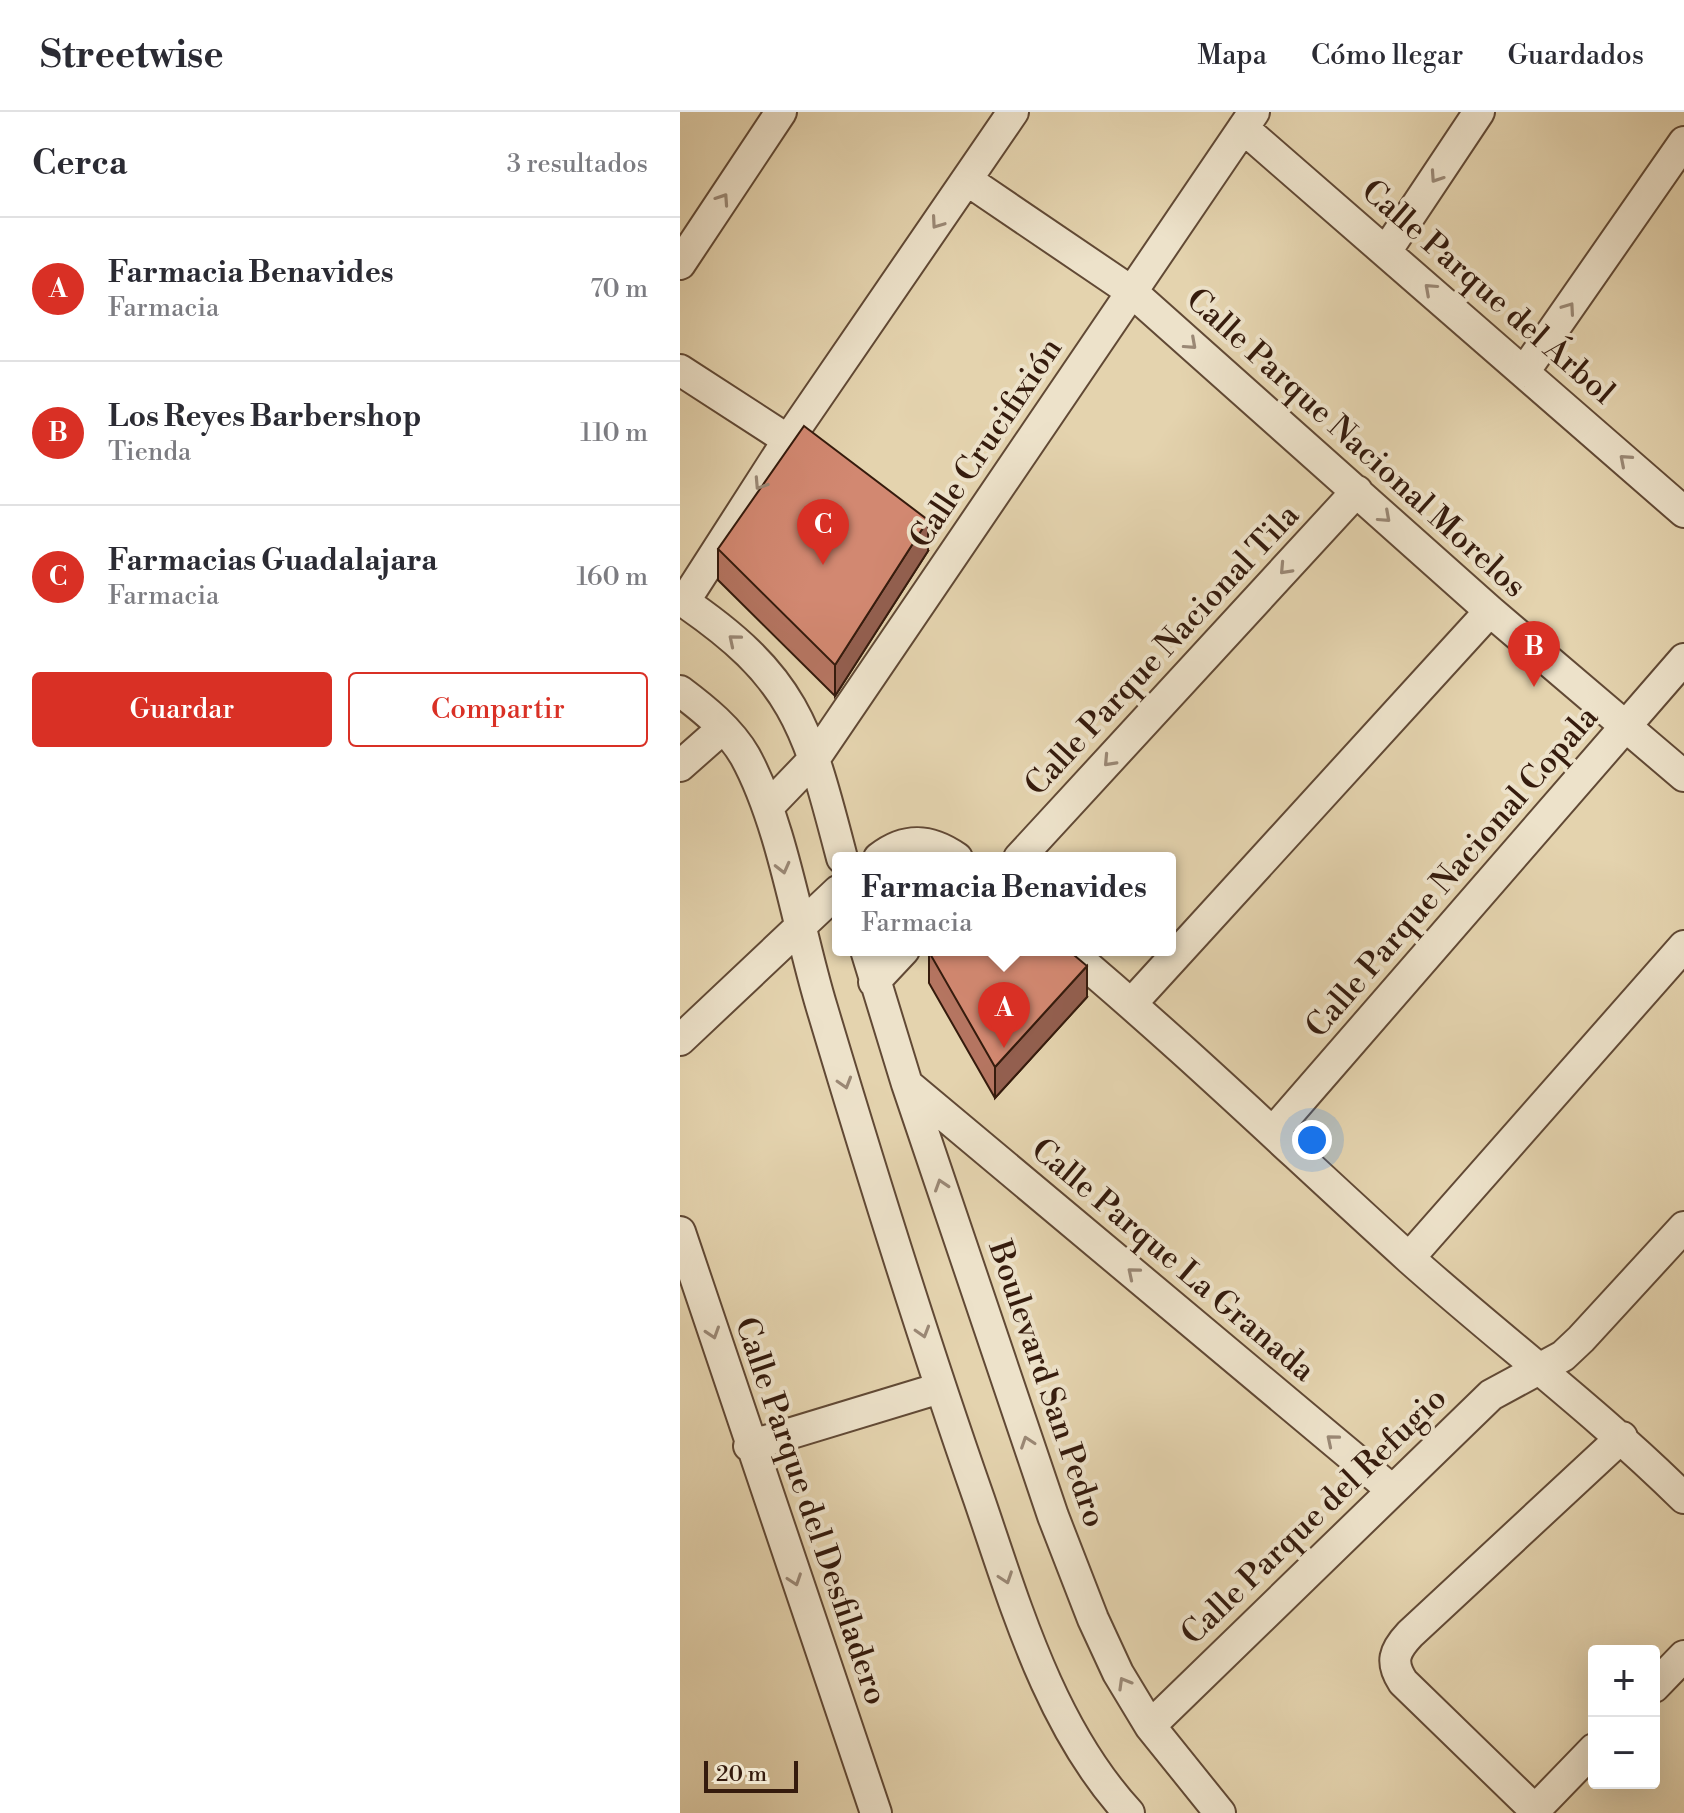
<!DOCTYPE html>
<html lang="es">
<meta charset="utf-8">
<style>
body{margin:0;font-family:"Libre Bodoni",serif;background:#f2f2f3;color:#2b2b33}
.controls{position:absolute;right:24px;bottom:24px;display:grid;overflow:hidden;border-radius:8px;box-shadow:0 8px 32px #0002}
.controls button{width:72px;height:72px;display:grid;place-items:center;padding:0;border:0;border-bottom:2px solid #e1e1e2;background:#fff;color:#2b2b33;font:40px sans-serif}
.scale{position:absolute;left:24px;bottom:20px;width:94px;box-sizing:border-box;padding-left:8px;border:4px solid #351b0d;border-top:0;font-size:22px;line-height:28px;white-space:nowrap;color:#351b0d;-webkit-text-stroke:6px #ede2ca;paint-order:stroke}
.you{position:absolute;left:632px;top:1028px;width:28px;height:28px;margin:-20px;border:6px solid #fff;border-radius:50%;background:#1a73e8;box-shadow:0 0 0 12px #1a73e833}
.badge{display:grid;place-items:center;width:52px;height:52px;border-radius:50%;background:#d93025;color:#fff;font-size:26px;font-weight:700}
.pin{position:absolute;translate:-50% -66px;filter:drop-shadow(0 2px 4px #0008)}
.pin::after{content:'';position:absolute;top:42px;width:28px;height:24px;background:inherit;clip-path:polygon(0 0,100% 0,50% 100%)}
.popup{position:absolute;left:152px;top:740px;width:344px;height:104px;box-sizing:border-box;display:grid;place-content:center;border-radius:8px;background:#fff;filter:drop-shadow(0 2px 6px #0005);font-size:26px;white-space:nowrap;color:#7c7c81}
.popup b{font-size:30px;color:#2b2b33}
.popup::after{content:'';position:absolute;left:50%;top:100%;margin-left:-16px;border:16px solid transparent;border-top-color:#fff}
.list{margin:0;padding:0;list-style:none}
h2{display:flex;justify-content:space-between;align-items:center;height:104px;margin:0;padding:0 32px;font-size:34px}
h2 small{font-size:26px;font-weight:400;color:#7c7c81}
.list li{display:grid;grid-template-columns:52px 1fr auto;gap:24px;align-items:center;box-sizing:border-box;height:144px;padding:0 32px;border-top:2px solid #e1e1e2}
.list b{display:block;font-size:30px;white-space:nowrap}
.list p{margin:0;font-size:26px;white-space:nowrap;color:#7c7c81}
.list em{font-size:26px;font-style:normal;color:#7c7c81}
.actions{display:flex;gap:16px;padding:24px 32px}
.actions a{flex:1;padding:18px 0;border:2px solid #d93025;border-radius:8px;text-align:center;font-size:28px;color:#d93025}
.actions .main{background:#d93025;color:#fff}
.map{position:relative;flex:none;width:1004px;height:1701px;overflow:hidden}
header{display:flex;align-items:center;gap:48px;box-sizing:border-box;height:112px;padding:0 40px;background:#fff;border-bottom:2px solid #e1e1e2}
header strong{font-size:38px}
nav{display:flex;gap:44px;margin-inline-start:auto;font-size:28px}
main{display:flex}
aside{flex:1;background:#fff}
.map>svg:first-child{display:block}
.lines{fill:none;stroke-linecap:round;stroke-linejoin:round}
.minor-casing{stroke:#614935;stroke-width:34}
.minor{stroke:#ede2ca;stroke-width:30}
.wall{fill:#b57561;stroke:#351b0d;stroke-width:2}
.shaded-wall{fill:#935f4f;stroke:#351b0d;stroke-width:2}
.building{fill:#d28871;stroke:#351b0d;stroke-width:2}
.oneway{stroke:#9a8875}
.labels{text-anchor:middle;dominant-baseline:central;stroke-width:8;stroke-linejoin:round;paint-order:stroke}
.street-label{font-size:32px;fill:#351b0d;stroke:#ede2ca}
</style>
<header>
<strong>Streetwise</strong>
<nav><a>Mapa</a><a>Cómo llegar</a><a>Guardados</a></nav>
</header>
<main>
<aside>
<h2>Cerca<small>3 resultados</small></h2>
<ul class="list">
<li><span class="badge">A</span><div><b>Farmacia Benavides</b><p>Farmacia</p></div><em>70 m</em></li>
<li><span class="badge">B</span><div><b>Los Reyes Barbershop</b><p>Tienda</p></div><em>110 m</em></li>
<li><span class="badge">C</span><div><b>Farmacias Guadalajara</b><p>Farmacia</p></div><em>160 m</em></li>
</ul>
<div class="actions"><a class="main">Guardar</a><a>Compartir</a></div>
</aside>
<div class="map">
<svg width="1004" height="1701" viewBox="0 0 1004 1701">
<rect width="100%" height="100%" fill="#e4d3ae"/>
<filter id="stains"><feTurbulence type="fractalNoise" baseFrequency=".0025" numOctaves="4"/><feColorMatrix values="0 0 0 0 .2 0 0 0 0 .09 0 0 0 0 .02 0 0 0 .5 -.17"/></filter>
<radialGradient id="worn" r=".72"><stop offset=".6" stop-color="#630" stop-opacity="0"/><stop offset="1" stop-color="#630" stop-opacity=".3"/></radialGradient>
<g class="lines">
<defs>
<path id="minor" d="M 563,16 L 1004,400
M 287,68 L 452,180 L 810,499 L 1004,664
M 707,138 L 799,0
M 0,152 L 101,0
M 0,258 L 108,328
M 844,260 L 1004,30
M 0,487 C 117,566 128,616 162,746
M 4,490 L 108,328 L 333,0
M 0,579 C 24,597 50,618 65,644 C 103,713 118,818 142,896 C 191,1060 242,1225 299,1387 C 336,1495 370,1615 449,1701
M 0,654 L 43,616
M 88,695 L 135,646 L 574,0
M 199,746 C 226,725 250,727 277,746
M 339,746 L 677,379
M 186,838 L 227,972 L 373,1404 L 413,1507 L 438,1561 L 470,1614 L 540,1701
M 388,838 C 506,937 616,1044 730,1147 C 821,1228 918,1301 1004,1386
M 194,870 L 224,838
M 452,891 L 810,499
M 0,928 L 158,779
M 227,972 L 712,1378
M 593,1020 L 1004,547
M 0,1120 L 196,1701
M 729,1146 L 1004,834
M 69,1334 L 260,1276
M 974,1575 L 1004,1544
M 470,1614 L 811,1283 L 883,1244 L 901,1227 L 1004,1115
M 855,1698 L 914,1637
M 858,1701 L 723,1570 C 710,1550 714,1539 730,1522 L 942,1325"/>
</defs>
<!-- minor casing -->
<use href="#minor" class="minor-casing"/>
<!-- minor -->
<use href="#minor" class="minor"/>
</g>
<!-- wall -->
<path class="wall" d="M 38,437 L 248,439 L 155,584 L 38,468 Z
M 249,840 L 407,885 L 315,986 L 249,871 Z"/>
<!-- shaded-wall -->
<path class="shaded-wall" d="M 248,408 L 248,439 L 155,584 L 155,553 Z
M 407,854 L 407,885 L 315,986 L 315,955 Z"/>
<!-- building -->
<path class="building" d="M 124,314 L 248,408 L 155,553 L 38,437 Z
M 251,838 L 388,838 L 407,854 L 315,955 L 249,840 Z"/>
<!-- one-way arrows -->
<defs><path id="oneway-chevron" d="M-2-3.5L2.5 0L-2 3.5" fill="none" stroke-width="1.6" stroke-linecap="round" stroke-linejoin="round" transform="scale(2)"/></defs>
<g class="oneway">
<use href="#oneway-chevron" transform="translate(756 65) rotate(124)"/>
<use href="#oneway-chevron" transform="translate(43 87) rotate(-56)"/>
<use href="#oneway-chevron" transform="translate(257 111) rotate(125)"/>
<use href="#oneway-chevron" transform="translate(750 177) rotate(-138)"/>
<use href="#oneway-chevron" transform="translate(889 196) rotate(-55)"/>
<use href="#oneway-chevron" transform="translate(511 232) rotate(42)"/>
<use href="#oneway-chevron" transform="translate(945 348) rotate(-139)"/>
<use href="#oneway-chevron" transform="translate(80 372) rotate(123)"/>
<use href="#oneway-chevron" transform="translate(705 405) rotate(42)"/>
<use href="#oneway-chevron" transform="translate(605 457) rotate(133)"/>
<use href="#oneway-chevron" transform="translate(54 528) rotate(-140)"/>
<use href="#oneway-chevron" transform="translate(429 649) rotate(133)"/>
<use href="#oneway-chevron" transform="translate(103 756) rotate(76)"/>
<use href="#oneway-chevron" transform="translate(165 971) rotate(73)"/>
<use href="#oneway-chevron" transform="translate(261 1073) rotate(-108)"/>
<use href="#oneway-chevron" transform="translate(453 1161) rotate(-140)"/>
<use href="#oneway-chevron" transform="translate(243 1220) rotate(73)"/>
<use href="#oneway-chevron" transform="translate(33 1221) rotate(72)"/>
<use href="#oneway-chevron" transform="translate(652 1328) rotate(-140)"/>
<use href="#oneway-chevron" transform="translate(347 1330) rotate(-109)"/>
<use href="#oneway-chevron" transform="translate(326 1466) rotate(71)"/>
<use href="#oneway-chevron" transform="translate(115 1468) rotate(71)"/>
<use href="#oneway-chevron" transform="translate(444 1571) rotate(-120)"/>
</g>
<g class="labels">
<!-- street labels -->
<g class="street-label">
<text transform="translate(808 180) rotate(41)">Calle Parque del Árbol</text>
<text transform="translate(306 331) rotate(-56)">Calle Crucifixión</text>
<text transform="translate(676 331) rotate(42)">Calle Parque Nacional Morelos</text>
<text transform="translate(482 538) rotate(-47)">Calle Parque Nacional Tila</text>
<text transform="translate(772 760) rotate(-49)">Calle Parque Nacional Copala</text>
<text transform="translate(493 1148) rotate(40)">Calle Parque La Granada</text>
<text transform="translate(367 1272) rotate(71)">Boulevard San Pedro</text>
<text transform="translate(131 1399) rotate(71)">Calle Parque del Desfiladero</text>
<text transform="translate(634 1404) rotate(-44)">Calle Parque del Refugio</text>
</g>
</g>
<rect width="100%" height="100%" filter="url(#stains)"/>
<rect width="100%" height="100%" fill="url(#worn)"/>
</svg>
<div class="controls">
<button>+</button>
<button>−</button>
</div>
<div class="scale">20 m</div>
<div class="you"></div>
<div class="pin badge" style="left:324px;top:936px">A</div>
<div class="popup"><b>Farmacia Benavides</b>Farmacia</div>
<div class="pin badge" style="left:854px;top:575px">B</div>
<div class="pin badge" style="left:143px;top:453px">C</div>
</div>
</main>
